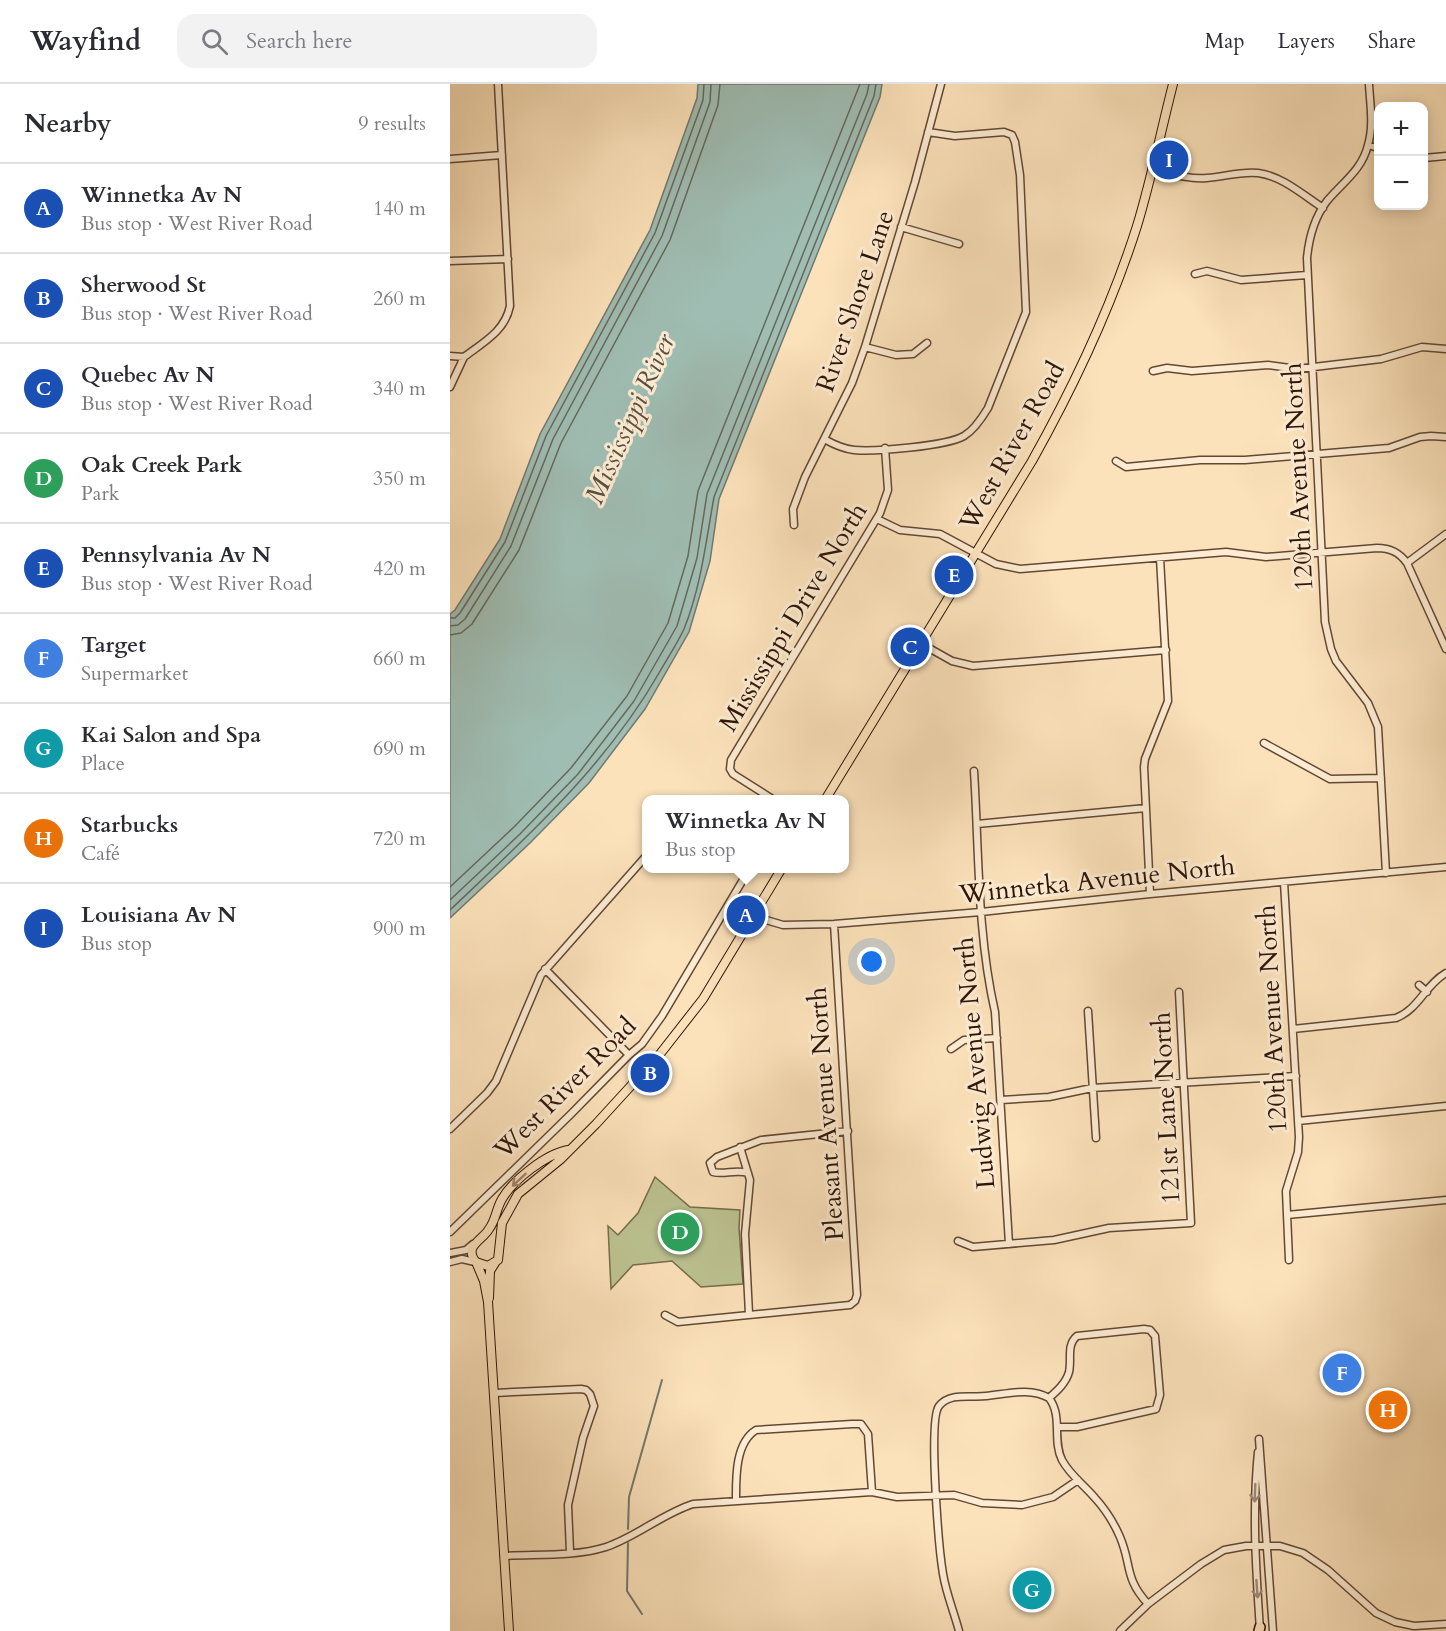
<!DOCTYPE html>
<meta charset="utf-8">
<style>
body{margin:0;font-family:Cardo,serif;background:#f2f2f3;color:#2b2b33}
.controls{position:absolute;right:18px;top:18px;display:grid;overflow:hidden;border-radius:12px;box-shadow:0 3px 15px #0003}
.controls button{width:54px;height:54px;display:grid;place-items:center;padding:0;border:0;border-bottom:2px solid #e1e1e2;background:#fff;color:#2b2b33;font:30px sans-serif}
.you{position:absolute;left:422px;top:878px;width:21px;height:21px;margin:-15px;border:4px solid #fff;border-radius:50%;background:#1a73e8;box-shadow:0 0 0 9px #1a73e833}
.badge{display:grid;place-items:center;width:39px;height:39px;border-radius:50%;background:#7c3aed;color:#fff;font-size:20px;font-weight:700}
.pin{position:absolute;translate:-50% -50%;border:3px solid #fff;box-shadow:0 2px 6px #0006}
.popup{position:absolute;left:192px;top:711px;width:207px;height:78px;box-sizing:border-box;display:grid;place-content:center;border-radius:12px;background:#fff;filter:drop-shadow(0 2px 4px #0005);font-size:20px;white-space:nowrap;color:#7c7c81}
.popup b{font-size:22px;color:#2b2b33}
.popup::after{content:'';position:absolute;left:50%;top:100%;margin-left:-12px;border:12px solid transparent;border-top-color:#fff}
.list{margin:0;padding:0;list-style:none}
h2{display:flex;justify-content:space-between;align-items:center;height:78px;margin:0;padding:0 24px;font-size:26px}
h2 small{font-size:20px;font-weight:400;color:#7c7c81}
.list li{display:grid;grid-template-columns:39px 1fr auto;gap:18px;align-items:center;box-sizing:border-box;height:90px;padding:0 24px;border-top:2px solid #e1e1e2}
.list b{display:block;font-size:22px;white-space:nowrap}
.list p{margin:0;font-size:20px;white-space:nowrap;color:#7c7c81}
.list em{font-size:20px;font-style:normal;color:#7c7c81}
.icon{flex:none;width:33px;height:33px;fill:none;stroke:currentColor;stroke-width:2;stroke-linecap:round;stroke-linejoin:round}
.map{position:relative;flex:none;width:996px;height:1547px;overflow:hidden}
header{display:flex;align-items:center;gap:36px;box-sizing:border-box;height:84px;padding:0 30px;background:#fff;border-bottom:2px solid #e1e1e2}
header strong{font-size:28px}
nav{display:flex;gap:33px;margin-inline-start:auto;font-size:21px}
.search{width:420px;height:54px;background:#f2f2f3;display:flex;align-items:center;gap:15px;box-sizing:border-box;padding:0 21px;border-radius:18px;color:#7c7c81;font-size:22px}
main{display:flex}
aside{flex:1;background:#fff}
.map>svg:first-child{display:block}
.green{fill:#bdc492;stroke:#766c4c;stroke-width:1.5}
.water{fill:#9fbdb3;stroke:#72796e;stroke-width:1.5}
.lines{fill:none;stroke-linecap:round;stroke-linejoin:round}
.shore{stroke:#67685c;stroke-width:1.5}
.stream{stroke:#72796e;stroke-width:2}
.minor-casing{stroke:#624833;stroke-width:9}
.major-casing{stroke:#2f1406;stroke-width:10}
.highway-casing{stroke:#2f1406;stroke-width:12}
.minor{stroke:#fdecd3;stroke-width:6}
.major{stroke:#fce2bb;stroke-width:8}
.highway{stroke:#fce2bb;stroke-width:9}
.oneway{stroke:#a0856a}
.oneway2{stroke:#a08b77}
.labels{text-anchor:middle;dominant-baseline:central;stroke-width:6;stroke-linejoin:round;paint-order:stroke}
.street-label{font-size:26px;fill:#2f1406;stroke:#fdecd3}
.water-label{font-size:27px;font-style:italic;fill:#564f43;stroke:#fdecd3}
</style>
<header>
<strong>Wayfind</strong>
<div class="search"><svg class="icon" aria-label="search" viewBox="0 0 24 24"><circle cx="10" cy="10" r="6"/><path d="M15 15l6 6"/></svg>Search here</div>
<nav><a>Map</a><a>Layers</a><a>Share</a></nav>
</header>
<main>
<aside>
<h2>Nearby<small>9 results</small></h2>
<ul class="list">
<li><span class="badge" style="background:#1a4fb4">A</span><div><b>Winnetka Av N</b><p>Bus stop · West River Road</p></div><em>140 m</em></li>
<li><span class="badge" style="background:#1a4fb4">B</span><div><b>Sherwood St</b><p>Bus stop · West River Road</p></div><em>260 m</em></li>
<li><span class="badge" style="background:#1a4fb4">C</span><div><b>Quebec Av N</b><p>Bus stop · West River Road</p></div><em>340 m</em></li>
<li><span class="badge" style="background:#2e9e5b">D</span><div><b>Oak Creek Park</b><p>Park</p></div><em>350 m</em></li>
<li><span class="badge" style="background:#1a4fb4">E</span><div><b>Pennsylvania Av N</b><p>Bus stop · West River Road</p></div><em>420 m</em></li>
<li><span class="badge" style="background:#3f7fe0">F</span><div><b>Target</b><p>Supermarket</p></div><em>660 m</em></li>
<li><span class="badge" style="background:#0f9aa8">G</span><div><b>Kai Salon and Spa</b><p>Place</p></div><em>690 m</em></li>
<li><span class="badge" style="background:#e8710a">H</span><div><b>Starbucks</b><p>Café</p></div><em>720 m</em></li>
<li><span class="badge" style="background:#1a4fb4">I</span><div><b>Louisiana Av N</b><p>Bus stop</p></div><em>900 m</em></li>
</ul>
</aside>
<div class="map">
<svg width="996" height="1547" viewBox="0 0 996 1547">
<rect width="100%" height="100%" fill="#fce2bb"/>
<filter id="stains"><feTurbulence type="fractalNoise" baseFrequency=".00333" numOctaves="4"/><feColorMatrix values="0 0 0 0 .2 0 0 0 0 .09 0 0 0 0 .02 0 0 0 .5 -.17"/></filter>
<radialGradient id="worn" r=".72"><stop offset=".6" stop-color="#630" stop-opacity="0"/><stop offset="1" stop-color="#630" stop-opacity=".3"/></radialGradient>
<!-- green -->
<path class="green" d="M 205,1093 L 240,1123 L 290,1126 L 289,1144 L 293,1200 L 251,1203 L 222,1177 L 183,1181 L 161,1205 L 158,1142 L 168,1151 L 188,1129 Z"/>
<!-- water -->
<path class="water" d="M 248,0 L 432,0 L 430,13 L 269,415 L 260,477 L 239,548 L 195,625 L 139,699 L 80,759 L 0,834 L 0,530 L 5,526 L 50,455 L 90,350 L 200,146 L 247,14 Z"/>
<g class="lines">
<!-- shore -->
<path class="shore" d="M 0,534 L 5,534 L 10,529 L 55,458 L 96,352 L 205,149 L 253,16 L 254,0
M 0,542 L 8,541 L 15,535 L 61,462 L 103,355 L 212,152 L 260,18 L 261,0
M 0,551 L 11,549 L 22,540 L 69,466 L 111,359 L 220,156 L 268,21 L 270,0
M 0,803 L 64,743 L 121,684 L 177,612 L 218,539 L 238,472 L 248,407 L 410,0
M 0,816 L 70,750 L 128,690 L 184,617 L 227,542 L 247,474 L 257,410 L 417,10 L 419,0
M 0,826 C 78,752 155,683 209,589 C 217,575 227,560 234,545 C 251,503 256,457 264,413 L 424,12 L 426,0"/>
<!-- stream -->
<path class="stream" d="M 178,1445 L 179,1413 L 212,1296
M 178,1459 L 177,1507 L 192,1530"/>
<defs>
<path id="minor" d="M 919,0 C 920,20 924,41 918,61 C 912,86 893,98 877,117 C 864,134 859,153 857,174 L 875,538 L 881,565 L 886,577 L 918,619 L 928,643 L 936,789
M 918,61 L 928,64
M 974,74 L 996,72
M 0,75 L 52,71
M 702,84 C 720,89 739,96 757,94 C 774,93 790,87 808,89 C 832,92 853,111 873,124
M 451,143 L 509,160
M 0,177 L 58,175
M 745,190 L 757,187 L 791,196 L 857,191
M 415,263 L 446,271 L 463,270 L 477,259
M 0,272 L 14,273 C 34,258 55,247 60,222 L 48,0
M 703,287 L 717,284 L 742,287 L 818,281 L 847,285 L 931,275 L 972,263 L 996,265
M 0,303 L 14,273
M 374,355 C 383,360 393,365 404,366 C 424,368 497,362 514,352 C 524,346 532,334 538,324 L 576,228 L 570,91 L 565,58 L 562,51 L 554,48 L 505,52 L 478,48
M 666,377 L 676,383 L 750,376 L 795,376 L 939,364 L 970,353 L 981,352 L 996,353
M 427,435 L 450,446 L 490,450 L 546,480 L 570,485 L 776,468 L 816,473 L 927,464 C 940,464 949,468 957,479 L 996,565
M 344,441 L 343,425 L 355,393 L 402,299 L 415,263 L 465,98 L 491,0
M 957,479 L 996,450
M 470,559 L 502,577 L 523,582 L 716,566
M 814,659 L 880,695 L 931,694
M 524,687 C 529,767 527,849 545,928 L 559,1160
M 324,716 L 283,690 L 280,685 L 281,676 L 430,429 L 438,406 L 435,364
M 527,740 L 696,724
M 834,798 L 849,1053 L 848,1068 L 836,1107 L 839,1176
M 700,810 L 694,683 L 695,675 L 718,617 L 710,474
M 305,829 L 316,836 L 333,841 L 384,840 L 531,828 L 700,810 L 996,783
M 95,885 L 179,971
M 969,901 L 977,908
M 638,927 L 646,1054
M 843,945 L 946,934 C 969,925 975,901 996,889
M 501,965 L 514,956 L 547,954
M 551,1016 L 599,1013 L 642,1004 L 846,992
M 848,1037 L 996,1022
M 0,1045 L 37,1009 L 46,997 L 91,891 L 197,771
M 290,1063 L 300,1096 L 295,1150 L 299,1230
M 298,1089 C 286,1085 274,1091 263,1088 L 260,1079 L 267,1073 L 311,1056 L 398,1047
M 837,1131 L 996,1116
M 0,1148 L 121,1030 L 179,971 L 192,960 L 212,932 L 300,784
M 508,1157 L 523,1163 L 604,1156 L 659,1144 L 741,1139 L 729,908
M 0,1169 L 16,1166 L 23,1160
M 0,1178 L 12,1175 L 25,1178
M 215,1231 L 228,1238 L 400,1221 L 405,1217 L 407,1211 L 384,840
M 44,1309 L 131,1305 L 136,1306 L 140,1310 L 144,1322 L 133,1354 L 118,1421 L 120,1468
M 599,1314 C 607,1307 616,1299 619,1288 C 622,1275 616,1261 627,1252 L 694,1245 L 700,1246 L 705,1252 L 710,1311 L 706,1325 L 627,1343 L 607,1343
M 809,1355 L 823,1547
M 808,1368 C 802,1428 806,1487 810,1546
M 286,1416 C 286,1394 285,1359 306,1346 L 402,1340 L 411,1340 L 418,1350 L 422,1408
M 54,1472 C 87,1470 124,1473 156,1463 C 186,1453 212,1430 243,1420 L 422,1408 L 447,1413 L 504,1411 L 532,1419 L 572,1421 L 603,1413 L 628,1396
M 509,1547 C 504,1528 496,1509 493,1490 C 489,1466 478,1336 489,1322 C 500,1308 521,1314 536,1312 C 557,1310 580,1303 599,1314 C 613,1332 602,1356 612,1376 C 620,1391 634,1401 645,1414 C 655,1425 664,1439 670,1453 C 682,1481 674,1494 698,1520
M 670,1547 L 698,1520 L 751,1480 L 774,1466 L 796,1462 L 830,1462 L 853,1469 L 878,1486 L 926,1529 L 945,1538 L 964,1542 L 996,1540"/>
<path id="major" d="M 375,716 L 582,377 C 624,302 661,224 687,142 C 701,96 711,47 723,0
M 118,1066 C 96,1070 63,1096 52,1115 C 46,1125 46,1136 39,1145 C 32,1157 13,1162 26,1178 L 38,1182 L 48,1176 L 52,1139 L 68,1110 L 111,1075 L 146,1040 L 210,970 L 253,915 L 332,784
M 26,1178 L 34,1197 L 38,1218 L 59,1547
M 39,1214 L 40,1187 L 45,1179"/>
<path id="highway" d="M 809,1547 L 810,1543"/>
</defs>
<!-- minor casing -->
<use href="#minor" class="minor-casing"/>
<!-- major casing -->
<use href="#major" class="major-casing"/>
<!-- highway casing -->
<use href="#highway" class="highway-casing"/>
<!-- minor -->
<use href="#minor" class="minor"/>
<!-- major -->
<use href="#major" class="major"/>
<!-- highway -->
<use href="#highway" class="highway"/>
</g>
<!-- one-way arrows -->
<defs><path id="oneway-shaft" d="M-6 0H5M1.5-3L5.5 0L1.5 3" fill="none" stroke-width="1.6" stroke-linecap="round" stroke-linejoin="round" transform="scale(1.5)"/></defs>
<use class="oneway" href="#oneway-shaft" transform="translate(69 1096) rotate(137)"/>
<g class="oneway2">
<use href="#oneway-shaft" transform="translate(805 1409) rotate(92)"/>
<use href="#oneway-shaft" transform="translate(807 1505) rotate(86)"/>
</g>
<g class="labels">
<!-- street labels -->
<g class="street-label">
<text transform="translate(405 217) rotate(-71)">River Shore Lane</text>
<text transform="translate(562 362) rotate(-61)">West River Road</text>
<text transform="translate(848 393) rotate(-93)">120th Avenue North</text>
<text transform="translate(343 533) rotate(-59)">Mississippi Drive North</text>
<text transform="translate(647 796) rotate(-6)">Winnetka Avenue North</text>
<text transform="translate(822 935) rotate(-93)">120th Avenue North</text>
<text transform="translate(525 979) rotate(-95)">Ludwig Avenue North</text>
<text transform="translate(115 1004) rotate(-45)">West River Road</text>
<text transform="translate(716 1024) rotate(-93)">121st Lane North</text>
<text transform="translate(376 1030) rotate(-94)">Pleasant Avenue North</text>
</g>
<!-- water labels -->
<g class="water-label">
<text transform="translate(180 335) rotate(-66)">Mississippi River</text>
</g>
</g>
<rect width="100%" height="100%" filter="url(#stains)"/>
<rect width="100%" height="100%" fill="url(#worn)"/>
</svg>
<div class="controls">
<button>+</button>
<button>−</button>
</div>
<div class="you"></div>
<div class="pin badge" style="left:296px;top:831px;background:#1a4fb4">A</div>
<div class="popup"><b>Winnetka Av N</b>Bus stop</div>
<div class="pin badge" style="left:200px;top:989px;background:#1a4fb4">B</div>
<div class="pin badge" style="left:460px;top:563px;background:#1a4fb4">C</div>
<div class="pin badge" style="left:230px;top:1148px;background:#2e9e5b">D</div>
<div class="pin badge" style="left:504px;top:491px;background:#1a4fb4">E</div>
<div class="pin badge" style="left:892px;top:1289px;background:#3f7fe0">F</div>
<div class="pin badge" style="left:582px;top:1506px;background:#0f9aa8">G</div>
<div class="pin badge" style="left:938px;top:1326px;background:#e8710a">H</div>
<div class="pin badge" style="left:719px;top:76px;background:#1a4fb4">I</div>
</div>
</main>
